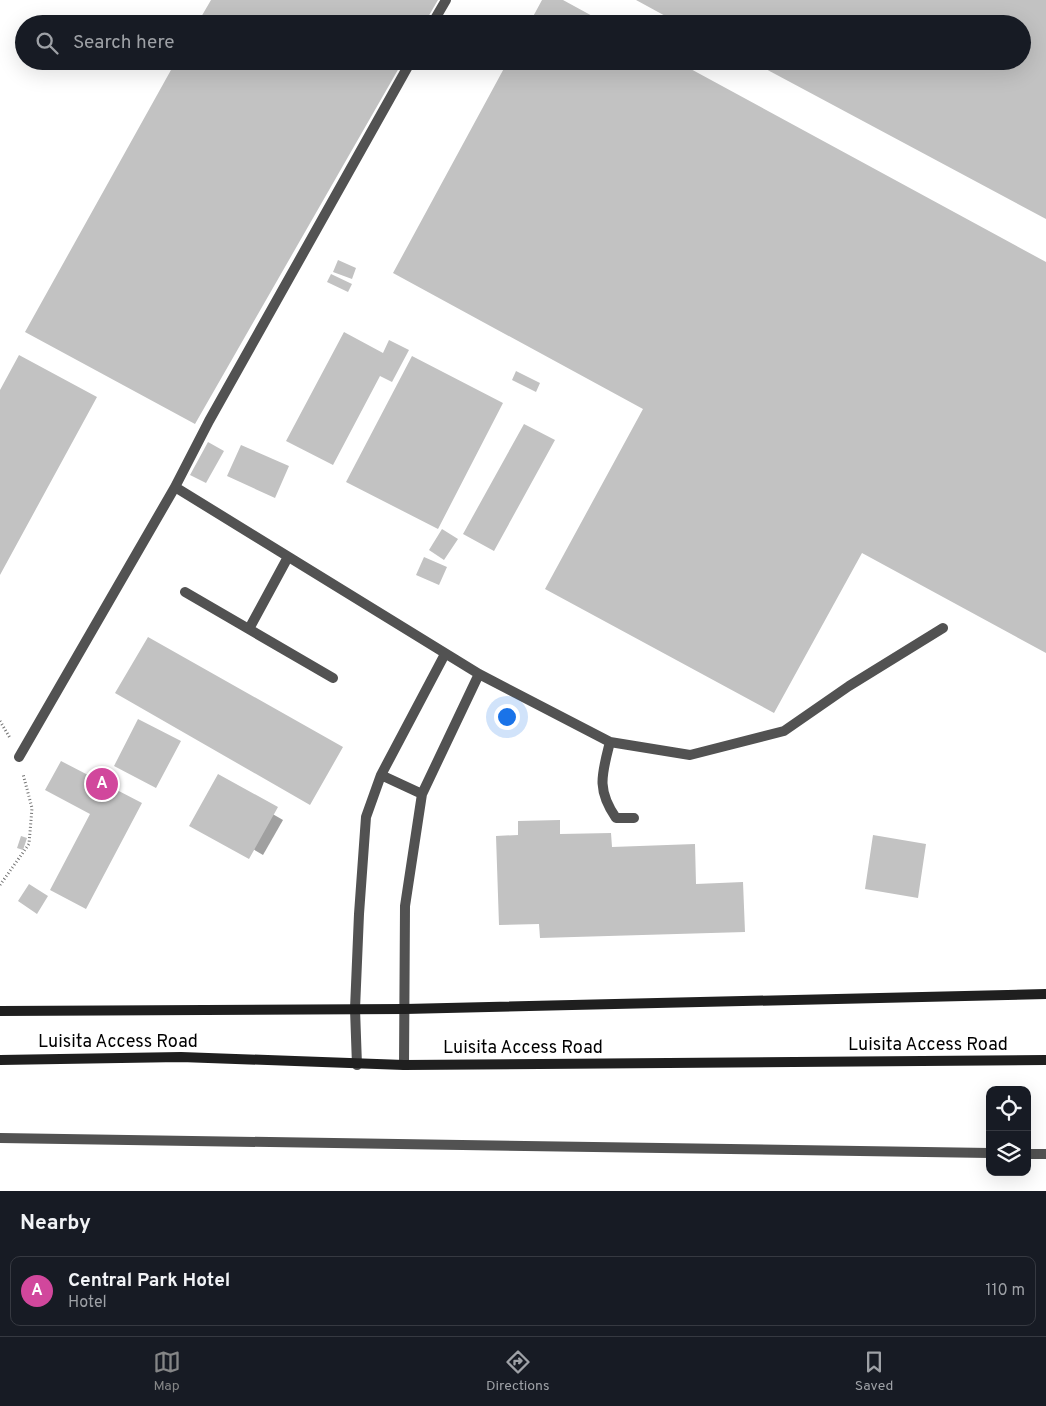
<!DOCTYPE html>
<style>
body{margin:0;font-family:Overpass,sans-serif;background:#20242c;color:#f1f3f6}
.controls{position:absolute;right:15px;bottom:15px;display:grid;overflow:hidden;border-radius:10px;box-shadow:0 5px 20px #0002}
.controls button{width:45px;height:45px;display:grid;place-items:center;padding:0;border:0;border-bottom:1px solid #363941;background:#171b24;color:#f1f3f6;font:25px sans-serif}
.you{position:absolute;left:506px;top:716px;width:18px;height:18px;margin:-12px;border:4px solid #fff;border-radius:50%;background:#1a73e8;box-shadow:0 0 0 8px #1a73e833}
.badge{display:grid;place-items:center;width:32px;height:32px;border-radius:50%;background:#858687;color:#fff;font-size:16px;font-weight:700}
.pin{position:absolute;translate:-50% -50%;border:2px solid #fff;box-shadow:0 1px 5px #0006}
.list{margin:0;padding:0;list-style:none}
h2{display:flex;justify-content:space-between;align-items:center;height:65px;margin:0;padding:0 20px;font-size:21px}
h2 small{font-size:16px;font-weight:400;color:#9ea1a6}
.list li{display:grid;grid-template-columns:32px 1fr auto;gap:15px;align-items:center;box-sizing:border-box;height:70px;margin:0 10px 10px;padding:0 10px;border:1px solid #363941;border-radius:10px}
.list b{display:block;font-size:19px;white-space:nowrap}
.list p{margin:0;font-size:16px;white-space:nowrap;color:#9ea1a6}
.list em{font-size:16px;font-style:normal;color:#9ea1a6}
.icon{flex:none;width:28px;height:28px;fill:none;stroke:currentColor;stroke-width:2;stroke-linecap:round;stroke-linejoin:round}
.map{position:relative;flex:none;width:1046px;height:1191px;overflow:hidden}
.search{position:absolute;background:#171b24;box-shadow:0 5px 20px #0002;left:15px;right:15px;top:15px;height:55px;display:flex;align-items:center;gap:12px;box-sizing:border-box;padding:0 18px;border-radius:28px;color:#9ea1a6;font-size:19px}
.sheet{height:145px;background:#171b24}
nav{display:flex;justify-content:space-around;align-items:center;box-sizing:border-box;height:70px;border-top:1px solid #363941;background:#171b24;font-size:14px;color:#9ea1a6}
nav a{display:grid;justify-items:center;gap:2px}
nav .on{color:#858687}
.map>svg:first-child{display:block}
.water{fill:#a0a0a0}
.building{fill:#c2c2c2}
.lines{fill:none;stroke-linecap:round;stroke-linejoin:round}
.path{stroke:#747474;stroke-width:3;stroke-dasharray:1 2.5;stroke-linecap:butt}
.service{stroke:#525252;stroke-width:10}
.minor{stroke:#525252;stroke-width:10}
.secondary{stroke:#1f1f1f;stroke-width:10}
.labels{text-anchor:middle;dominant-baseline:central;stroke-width:5;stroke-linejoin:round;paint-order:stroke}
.street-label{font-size:18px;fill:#000;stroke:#fff}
</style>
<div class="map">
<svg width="1046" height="1191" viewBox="0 0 1046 1191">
<rect width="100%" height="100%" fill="#fff"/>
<!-- water -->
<path class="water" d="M 231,790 L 283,820 L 263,855 L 211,824 Z"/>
<!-- building -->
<path class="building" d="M 211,0 L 438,0 L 424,24 L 197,24 Z
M 542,0 L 563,0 L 607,24 L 529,24 Z
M 636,0 L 1046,0 L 1046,219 L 751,61 L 1022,61 L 1022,24 L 680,24 Z
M 176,61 L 403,61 L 195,424 L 25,332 Z
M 508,61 L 676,61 L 1046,262 L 1046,653 L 862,553 L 774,713 L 545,589 L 643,409 L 393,273 Z
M 338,260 L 356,268 L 352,279 L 333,272 Z
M 331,274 L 352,284 L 348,292 L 327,282 Z
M 344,332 L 383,353 L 389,340 L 409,350 L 392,382 L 380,376 L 333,465 L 286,441 Z
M 19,355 L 97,397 L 0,575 L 0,390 Z
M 412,356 L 503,403 L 438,529 L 346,482 Z
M 516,371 L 540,383 L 536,392 L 512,380 Z
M 524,424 L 555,440 L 494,551 L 463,534 Z
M 208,442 L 224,451 L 206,483 L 190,475 Z
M 241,445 L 289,466 L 275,498 L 227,476 Z
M 442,529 L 458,539 L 444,560 L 429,550 Z
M 424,557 L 447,567 L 439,585 L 416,575 Z
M 148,637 L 343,747 L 310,805 L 115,693 Z
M 138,719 L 181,741 L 156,788 L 114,766 Z
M 61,761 L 142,803 L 86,909 L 50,890 L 90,814 L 45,790 Z
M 218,774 L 278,807 L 249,859 L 189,826 Z
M 560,820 L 560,834 L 611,833 L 612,847 L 695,844 L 696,884 L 743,882 L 745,932 L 540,938 L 539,924 L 499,925 L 496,836 L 518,835 L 518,821 Z
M 873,835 L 926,844 L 918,898 L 865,889 Z
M 21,836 L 27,838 L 23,850 L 17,848 Z
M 29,884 L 48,896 L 37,914 L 18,901 Z"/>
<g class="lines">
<!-- path -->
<path class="path" d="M 0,721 L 10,738
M 0,885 L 29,844 L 32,808 L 23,774"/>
<!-- service -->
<path class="service" d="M 432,24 L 446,0
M 175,487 L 209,421 L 411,61
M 185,592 L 333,678
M 249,629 L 288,557
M 610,742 C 602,774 596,789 616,818 L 634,818
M 19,757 L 175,487 L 479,674 L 610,742 L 690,755 L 784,731 L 849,686 L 943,628
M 381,775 L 422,794
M 357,1065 L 355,1009 L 359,914 L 366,817 L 381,775 L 445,654
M 404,1065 L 405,906 L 422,794 L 479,674"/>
<!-- minor -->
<path class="minor" d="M 0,1138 L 990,1153
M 1027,1154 L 1046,1154"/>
<!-- secondary -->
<path class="secondary" d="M 0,1011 L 405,1009 L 1046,994
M 0,1060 L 181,1057 L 404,1065 L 1046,1060"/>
</g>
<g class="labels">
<!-- street labels -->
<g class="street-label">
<text x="118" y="1042">Luisita Access Road</text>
<text x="928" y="1045">Luisita Access Road</text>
<text x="523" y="1048">Luisita Access Road</text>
</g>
</g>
</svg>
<div class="controls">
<button><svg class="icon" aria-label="locate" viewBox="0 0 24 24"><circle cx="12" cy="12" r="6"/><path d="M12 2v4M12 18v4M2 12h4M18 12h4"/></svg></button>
<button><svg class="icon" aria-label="layers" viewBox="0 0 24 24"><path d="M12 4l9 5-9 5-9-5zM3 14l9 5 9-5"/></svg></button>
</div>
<div class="you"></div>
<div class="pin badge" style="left:102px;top:784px;background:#d1479c">A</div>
<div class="search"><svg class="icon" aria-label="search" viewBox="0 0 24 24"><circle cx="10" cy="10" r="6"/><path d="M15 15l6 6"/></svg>Search here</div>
</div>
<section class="sheet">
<h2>Nearby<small></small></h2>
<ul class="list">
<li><span class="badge" style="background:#d1479c">A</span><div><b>Central Park Hotel</b><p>Hotel</p></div><em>110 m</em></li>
</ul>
</section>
<nav>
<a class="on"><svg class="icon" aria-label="map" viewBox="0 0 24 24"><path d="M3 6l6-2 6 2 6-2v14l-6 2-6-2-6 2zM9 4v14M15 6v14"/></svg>Map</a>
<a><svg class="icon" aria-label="directions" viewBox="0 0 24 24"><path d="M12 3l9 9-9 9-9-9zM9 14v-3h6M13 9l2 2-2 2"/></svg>Directions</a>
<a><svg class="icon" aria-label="saved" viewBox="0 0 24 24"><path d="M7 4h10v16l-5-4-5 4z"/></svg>Saved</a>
</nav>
